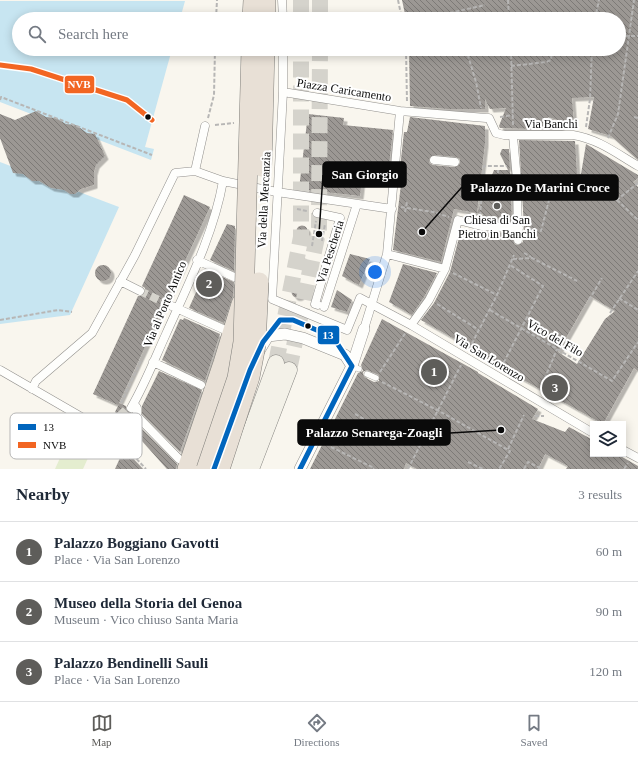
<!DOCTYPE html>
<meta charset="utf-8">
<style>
body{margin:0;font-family:Georgia,serif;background:#f6f6f7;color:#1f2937}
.controls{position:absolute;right:12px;bottom:12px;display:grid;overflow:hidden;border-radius:0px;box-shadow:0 2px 10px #0003}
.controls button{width:36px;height:36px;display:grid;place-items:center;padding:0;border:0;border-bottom:1px solid #e0e1e3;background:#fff;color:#1f2937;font:20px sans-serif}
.you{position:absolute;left:375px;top:272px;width:14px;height:14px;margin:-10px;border:3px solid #fff;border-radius:50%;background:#1a73e8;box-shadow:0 0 0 6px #1a73e833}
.badge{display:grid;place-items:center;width:26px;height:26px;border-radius:50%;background:#5e5d5a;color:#fff;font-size:13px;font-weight:700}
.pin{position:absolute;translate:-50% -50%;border:2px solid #fff;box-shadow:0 1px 4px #0006}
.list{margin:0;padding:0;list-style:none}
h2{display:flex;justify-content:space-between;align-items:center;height:52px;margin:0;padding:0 16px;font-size:17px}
h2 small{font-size:13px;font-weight:400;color:#747a83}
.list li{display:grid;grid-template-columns:26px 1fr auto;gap:12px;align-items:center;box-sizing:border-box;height:60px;padding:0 16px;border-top:1px solid #e0e1e3}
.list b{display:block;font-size:15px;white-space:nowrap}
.list p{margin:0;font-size:13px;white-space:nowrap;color:#747a83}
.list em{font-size:13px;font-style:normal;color:#747a83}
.icon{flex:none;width:22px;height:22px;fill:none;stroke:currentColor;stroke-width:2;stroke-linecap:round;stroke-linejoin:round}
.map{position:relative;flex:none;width:638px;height:469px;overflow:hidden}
.search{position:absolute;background:#fff;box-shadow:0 2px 10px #0003;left:12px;right:12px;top:12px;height:44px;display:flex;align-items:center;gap:10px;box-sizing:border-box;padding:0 14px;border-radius:22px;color:#747a83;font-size:15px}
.sheet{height:232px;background:#fff}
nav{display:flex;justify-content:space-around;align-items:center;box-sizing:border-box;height:56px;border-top:1px solid #e0e1e3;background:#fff;font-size:11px;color:#747a83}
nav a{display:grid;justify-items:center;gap:2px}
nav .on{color:#5e5d5a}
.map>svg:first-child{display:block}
.park{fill:#e4edcf}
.water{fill:#c7e5f1}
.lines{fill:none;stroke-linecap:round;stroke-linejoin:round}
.ferry{stroke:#1c6894;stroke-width:1;stroke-dasharray:5 4;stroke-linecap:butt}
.building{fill:url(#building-back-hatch);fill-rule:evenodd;filter:url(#shadow)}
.pedestrian-tunnel{stroke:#d5d3cc;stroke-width:8;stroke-dasharray:8 4;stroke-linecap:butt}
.secondary-tunnel{stroke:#d5d3cc;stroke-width:16;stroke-dasharray:16 8;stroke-linecap:butt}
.service-casing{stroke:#92908d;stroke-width:6}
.pedestrian-casing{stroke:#92908d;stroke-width:9}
.minor-casing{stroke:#92908d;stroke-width:12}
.secondary-casing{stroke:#888783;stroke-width:17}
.trunk-casing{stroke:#7f7e7a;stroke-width:20}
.path{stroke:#b7b6b5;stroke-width:2;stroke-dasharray:4 2;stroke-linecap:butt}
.service{stroke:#fefefc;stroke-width:5.5}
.pedestrian{stroke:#fefefc;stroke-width:8}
.minor{stroke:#fefefc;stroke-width:11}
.secondary{stroke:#f3f1e8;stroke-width:16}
.trunk{stroke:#e8e0d6;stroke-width:19}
.trunk-bridge-casing{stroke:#7f7e7a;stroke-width:20;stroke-linecap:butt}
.trunk-bridge{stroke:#e8e0d6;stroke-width:19}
.bus-1-casing{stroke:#fff;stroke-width:8}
.bus-2-casing{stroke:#fff;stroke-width:8}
.bus-1{stroke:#0065bd;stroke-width:5}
.bus-2{stroke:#f26522;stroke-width:5}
.bus-dot{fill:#0a0a0a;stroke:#fff;stroke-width:1.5}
.poi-dot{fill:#5e5d5a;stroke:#fff;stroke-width:1.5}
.labels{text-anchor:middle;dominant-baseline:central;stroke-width:4;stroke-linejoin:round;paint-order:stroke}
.street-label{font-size:12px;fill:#0a0a0a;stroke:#fff}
.poi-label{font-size:12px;fill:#0a0a0a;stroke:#fff}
.key{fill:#fff;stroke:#b6b6b6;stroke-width:1}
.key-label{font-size:11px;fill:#0a0a0a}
.leader{fill:none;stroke:#0a0a0a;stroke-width:1.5}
.callout-dot{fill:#0a0a0a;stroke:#fff;stroke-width:1.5}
.callout{fill:#0a0a0a;stroke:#0a0a0a;stroke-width:1.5}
.callout-label{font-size:13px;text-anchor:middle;font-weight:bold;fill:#fff}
.line-badge{stroke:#fff;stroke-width:1.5}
.badge-label{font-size:11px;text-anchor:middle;font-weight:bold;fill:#fff}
</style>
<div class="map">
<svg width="638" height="469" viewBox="0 0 638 469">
<defs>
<pattern id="building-back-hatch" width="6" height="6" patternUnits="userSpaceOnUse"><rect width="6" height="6" fill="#9c9894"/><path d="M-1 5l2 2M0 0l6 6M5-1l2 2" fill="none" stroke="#7d7a77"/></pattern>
<filter id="shadow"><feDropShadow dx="3.5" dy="3.5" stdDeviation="0" flood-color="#0004"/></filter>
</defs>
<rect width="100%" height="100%" fill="#f9f6ee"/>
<!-- park -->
<path class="park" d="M 70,436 L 93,447 L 83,469 L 55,469 Z"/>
<!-- water -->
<path class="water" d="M 0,1 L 185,1 L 180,19 L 19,19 L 19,49 L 172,49 L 145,147 L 154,149 L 151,160 L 0,102 Z
M 0,162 L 119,207 L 70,315 L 0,324 Z"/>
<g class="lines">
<!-- ferry -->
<path class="ferry" d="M 0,65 L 31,69 L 127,100 L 152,120"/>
</g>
<!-- building -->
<path class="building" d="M 402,0 L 638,0 L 638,160 L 611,136 L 588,129 L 594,97 L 572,98 L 574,125 L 548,117 L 548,119 L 565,130 L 500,128 L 499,126 L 506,108 L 490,109 L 485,99 L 485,109 L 448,109 L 410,106 L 409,49 L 619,49 L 619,19 L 406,19 Z
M 36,111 L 46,117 L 56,118 L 66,124 L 76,125 L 87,133 L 95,134 L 105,156 L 96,165 L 94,172 L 94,185 L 81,189 L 75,194 L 70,194 L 64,190 L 51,188 L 39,181 L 32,181 L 23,174 L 13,173 L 0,138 L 0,114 L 15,120 Z
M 308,114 L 344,118 L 343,125 L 393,130 L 389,166 L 364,163 L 360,196 L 299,189 Z
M 410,117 L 485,126 L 485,143 L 477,213 L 454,209 L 441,262 L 393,250 L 403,168 L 400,168 L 404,132 L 407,132 ZM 435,155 L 456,157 L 460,159 L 460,163 L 455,167 L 433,165 L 429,163 L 429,159 Z
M 519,140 L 575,141 L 577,174 L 581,174 L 586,144 L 638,175 L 638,178 L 633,182 L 638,187 L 638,371 L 634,368 L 603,424 L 495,364 L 474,350 L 421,320 L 434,303 L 450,272 L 461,230 L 512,233 L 513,240 L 515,245 L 518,245 L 523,242 L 524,228 ZM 590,296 L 615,311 L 605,319 L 577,364 L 558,352 Z
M 502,149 L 509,149 L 512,222 L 482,221 L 483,214 L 477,213 L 494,170 L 508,170 L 500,154 Z
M 184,195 L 210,207 L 168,298 L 164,298 L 160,300 L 160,304 L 163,308 L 119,403 L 126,406 L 126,410 L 132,413 L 133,420 L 177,464 L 176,469 L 167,469 L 126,423 L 127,420 L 126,415 L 123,414 L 118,415 L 115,412 L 119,404 L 118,405 L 93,394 L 138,296 L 143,296 L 145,293 L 145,288 L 142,286 Z
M 227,224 L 235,226 L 234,271 L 210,260 Z
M296.5 231a5.5 5.5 0 1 1 11 0a5.5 5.5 0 1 1-11 0Z
M 350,254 L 370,259 L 359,285 L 342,276 Z
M295 260a5 5 0 1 1 10 0a5 5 0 1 1-10 0Z
M 403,264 L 437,273 L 424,297 L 412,315 L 389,302 Z
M95 273a8 8 0 1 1 16 0a8 8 0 1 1-16 0Z
M 206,270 L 234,282 L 233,296 L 224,323 L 189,308 Z
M291.5 292a5.5 5.5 0 1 1 11 0a5.5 5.5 0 1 1-11 0Z
M 337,290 L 352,300 L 347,312 L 331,307 Z
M 184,318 L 220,334 L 205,381 L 162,360 L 180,319 L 183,320 Z
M 382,319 L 478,372 L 478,373 L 538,409 L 532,419 L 565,432 L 569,427 L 593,440 L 593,454 L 617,454 L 638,466 L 638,469 L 566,469 L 568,466 L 545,454 L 538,469 L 417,469 L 406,463 L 404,469 L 310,469 L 358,373 L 363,371 L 361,365 ZM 367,370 L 379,375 L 379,381 L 374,382 L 364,377 L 363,372 Z
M 159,371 L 202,390 L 180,452 L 142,414 L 142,406 Z
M 124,449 L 143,469 L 115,469 Z"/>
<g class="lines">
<!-- pedestrian-tunnel -->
<path class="pedestrian-tunnel" d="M 572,187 L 581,192
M 140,291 L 165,303
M 120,410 L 136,426"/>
<!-- secondary-tunnel -->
<path class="secondary-tunnel" d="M 301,0 L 301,19
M 320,0 L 320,19
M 276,363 L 301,237 L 301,49
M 289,370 L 319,228 L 320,49"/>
<defs>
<path id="service" d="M 268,336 L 280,320 L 293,320 L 333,337 L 343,352
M 352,366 L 359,369
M 367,374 L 376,378"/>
<path id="pedestrian" d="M 282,0 L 283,19
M 283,49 L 283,92 L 272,299 L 347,330 L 360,298 L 411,325 L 593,433
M 283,92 L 400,111 L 486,118 L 489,118 L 496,133 L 504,135 L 573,135 C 598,139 616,153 638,166
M 513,136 L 517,180 L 518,240
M 434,160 L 455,162
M 195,171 L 205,126
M 317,213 L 340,218 L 315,304 L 318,305
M 387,254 L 445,269
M 197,260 L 234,277
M 120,281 L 140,291
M 165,303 L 223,329
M 324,307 L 357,204
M 411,325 L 429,300 L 445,269 L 458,220 L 481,226 L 519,228
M 364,329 L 387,254 L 400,111
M 153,362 L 201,385
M 0,370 L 90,422 L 110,431 L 114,428
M 32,389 L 36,381 L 92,333 L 135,255 L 175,173 L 195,171 L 223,181 L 277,192 L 392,209
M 134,404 L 137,408 L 137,416 L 179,459
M 131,408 C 145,384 155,358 166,334 C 188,285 214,233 223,181
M 115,426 L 122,419
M 623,450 L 638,458"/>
<path id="minor" d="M 259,351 L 268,336 L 285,334 L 303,338 L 345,355 L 352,366
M 300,469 L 352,366 L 364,329"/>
<path id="secondary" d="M 237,469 L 276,363
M 251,469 L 289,370"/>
<path id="trunk" d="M 252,19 L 253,0
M 266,19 L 266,0
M 187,469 L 223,363 L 241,304"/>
</defs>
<!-- service casing -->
<use href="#service" class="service-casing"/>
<!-- pedestrian casing -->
<use href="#pedestrian" class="pedestrian-casing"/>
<!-- minor casing -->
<use href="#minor" class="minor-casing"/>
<!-- secondary casing -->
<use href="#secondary" class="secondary-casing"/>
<!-- trunk casing -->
<use href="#trunk" class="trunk-casing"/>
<!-- path -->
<path class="path" d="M 398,0 L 402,19
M 508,0 L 509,19
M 432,17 L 485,5
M 216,19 L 217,0
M 595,19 L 599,0
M 619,36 L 638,36
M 406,49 L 407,102
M 466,49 L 476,82 L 481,108
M 511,49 L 513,125
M 511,66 L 546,62 L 551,60 L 552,49
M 0,100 L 1,97 L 152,155
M 500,117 L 513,115
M 634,117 L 638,118
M 208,118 L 214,95 L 215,49
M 215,125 L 234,123
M 586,127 L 590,99 L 592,49
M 608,138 L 618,114 L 634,0
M 498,170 L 498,173
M 527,180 L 554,181
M 581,192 L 585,194 L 595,182 L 617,200 L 638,183
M 617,200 L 638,220
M 401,207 L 433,212 L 449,217
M 297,209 L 307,211
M 405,212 L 407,202
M 480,216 L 484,166 L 507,166
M 528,229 L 541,231 L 554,181 L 572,187
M 322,241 L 325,224
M 312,246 L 316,221
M 524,253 L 531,257
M 513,259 L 532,258 L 577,281
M 453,273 L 497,295
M 619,298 L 638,310
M 589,300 L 602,278
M 437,304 L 479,330
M 490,310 L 612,381 L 638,342
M 610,313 L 638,271
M 0,320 L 58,310 L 72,312
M 469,349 L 497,295 L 514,255
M 501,368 L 543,286 L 510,265
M 380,372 L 406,332
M 382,382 L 439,411 L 510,451 L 499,469
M 540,390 L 557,349
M 121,403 L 141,361 L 143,361
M 355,414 L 377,426
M 535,416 L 544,416
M 397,436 L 420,445
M 116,437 L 146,469
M 331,447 L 374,468 L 373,469
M 508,449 L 524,415
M 468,462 L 483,469
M 408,469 L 461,365
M 524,469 L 528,462 L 542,469
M 624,469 L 628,463"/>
<!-- service -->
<use href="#service" class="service"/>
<!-- pedestrian -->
<use href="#pedestrian" class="pedestrian"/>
<!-- minor -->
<use href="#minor" class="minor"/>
<!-- secondary -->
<use href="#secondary" class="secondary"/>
<!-- trunk -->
<use href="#trunk" class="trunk"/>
<defs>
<path id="trunk-bridge" d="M 262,167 L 265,49
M 206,469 L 237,378 L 243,342 L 251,49
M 220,469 L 250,377 L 256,345 L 259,282"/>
</defs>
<!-- trunk-bridge casing -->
<use href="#trunk-bridge" class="trunk-bridge-casing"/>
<!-- trunk-bridge -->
<use href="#trunk-bridge" class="trunk-bridge"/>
<defs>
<path id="bus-1" d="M 214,469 L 250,370 L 263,342 L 280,320 L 293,320 L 333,337 L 352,366 L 300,469"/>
<path id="bus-2" d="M 0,65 L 31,69 L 127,100 L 152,120"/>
</defs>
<!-- bus-1 casing -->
<use href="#bus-1" class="bus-1-casing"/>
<!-- bus-2 casing -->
<use href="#bus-2" class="bus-2-casing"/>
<!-- bus-1 -->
<use href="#bus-1" class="bus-1"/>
<!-- bus-2 -->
<use href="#bus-2" class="bus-2"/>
</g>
<!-- markers -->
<g class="bus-dot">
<circle cx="148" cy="117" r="3.5"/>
<circle cx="308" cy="326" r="3.5"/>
</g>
<circle class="poi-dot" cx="497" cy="206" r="4"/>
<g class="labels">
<!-- street labels -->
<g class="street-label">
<text transform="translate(344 90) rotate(9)">Piazza Caricamento</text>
<text x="551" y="124">Via Banchi</text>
<text transform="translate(264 200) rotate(-87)">Via della Mercanzia</text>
<text transform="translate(330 252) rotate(-72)">Via Pescheria</text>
<text transform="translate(165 304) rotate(-67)">Via al Porto Antico</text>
<text transform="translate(555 338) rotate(30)">Vico del Filo</text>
<text transform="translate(489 358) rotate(31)">Via San Lorenzo</text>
</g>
<!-- poi labels -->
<g class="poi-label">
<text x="497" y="220">Chiesa di San<tspan x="497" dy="14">Pietro in Banchi</tspan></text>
</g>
</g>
<!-- legend -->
<rect x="10" y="413" width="132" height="46" rx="6" class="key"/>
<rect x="18" y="424" width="18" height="6" fill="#0065bd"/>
<rect x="18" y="442" width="18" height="6" fill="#f26522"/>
<g class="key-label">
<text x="43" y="431">13</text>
<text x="43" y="449">NVB</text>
</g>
<!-- callouts -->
<path class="leader" d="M319 234L323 175M422 232L462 187M501 430L450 433"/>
<g class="callout-dot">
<circle cx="319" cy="234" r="4"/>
<circle cx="422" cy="232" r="4"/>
<circle cx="501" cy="430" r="4"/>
</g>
<g class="callout">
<rect x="323" y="162" width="83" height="25" rx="4"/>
<rect x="462" y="175" width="156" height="25" rx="4"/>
<rect x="298" y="420" width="152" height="25" rx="4"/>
</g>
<g class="callout-label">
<text x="365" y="179">San Giorgio</text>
<text x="540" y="192">Palazzo De Marini Croce</text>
<text x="374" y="437">Palazzo Senarega-Zoagli</text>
</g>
<g class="line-badge">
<rect x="64" y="75" width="31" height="19" rx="4" fill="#f26522"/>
<rect x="317" y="325" width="23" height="20" rx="4" fill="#0065bd"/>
</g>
<g class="badge-label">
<text x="79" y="88">NVB</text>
<text x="328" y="339">13</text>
</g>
</svg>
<div class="controls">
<button><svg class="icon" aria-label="layers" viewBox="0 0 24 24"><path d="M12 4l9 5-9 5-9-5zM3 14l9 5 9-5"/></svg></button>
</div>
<div class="you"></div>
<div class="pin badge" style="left:434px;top:372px">1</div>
<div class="pin badge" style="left:209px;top:284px">2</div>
<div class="pin badge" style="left:555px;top:388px">3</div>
<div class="search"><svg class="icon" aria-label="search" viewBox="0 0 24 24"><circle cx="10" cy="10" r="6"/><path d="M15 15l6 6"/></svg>Search here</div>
</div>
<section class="sheet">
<h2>Nearby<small>3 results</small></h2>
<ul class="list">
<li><span class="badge">1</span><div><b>Palazzo Boggiano Gavotti</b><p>Place · Via San Lorenzo</p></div><em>60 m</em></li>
<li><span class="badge">2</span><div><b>Museo della Storia del Genoa</b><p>Museum · Vico chiuso Santa Maria</p></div><em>90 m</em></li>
<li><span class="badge">3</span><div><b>Palazzo Bendinelli Sauli</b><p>Place · Via San Lorenzo</p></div><em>120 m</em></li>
</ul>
</section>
<nav>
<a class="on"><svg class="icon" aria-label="map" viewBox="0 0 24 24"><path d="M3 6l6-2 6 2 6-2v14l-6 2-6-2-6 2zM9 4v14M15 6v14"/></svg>Map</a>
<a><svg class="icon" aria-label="directions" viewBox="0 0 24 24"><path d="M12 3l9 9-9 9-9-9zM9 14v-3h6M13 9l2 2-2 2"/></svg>Directions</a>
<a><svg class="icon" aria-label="saved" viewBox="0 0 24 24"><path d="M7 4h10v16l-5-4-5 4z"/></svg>Saved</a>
</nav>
